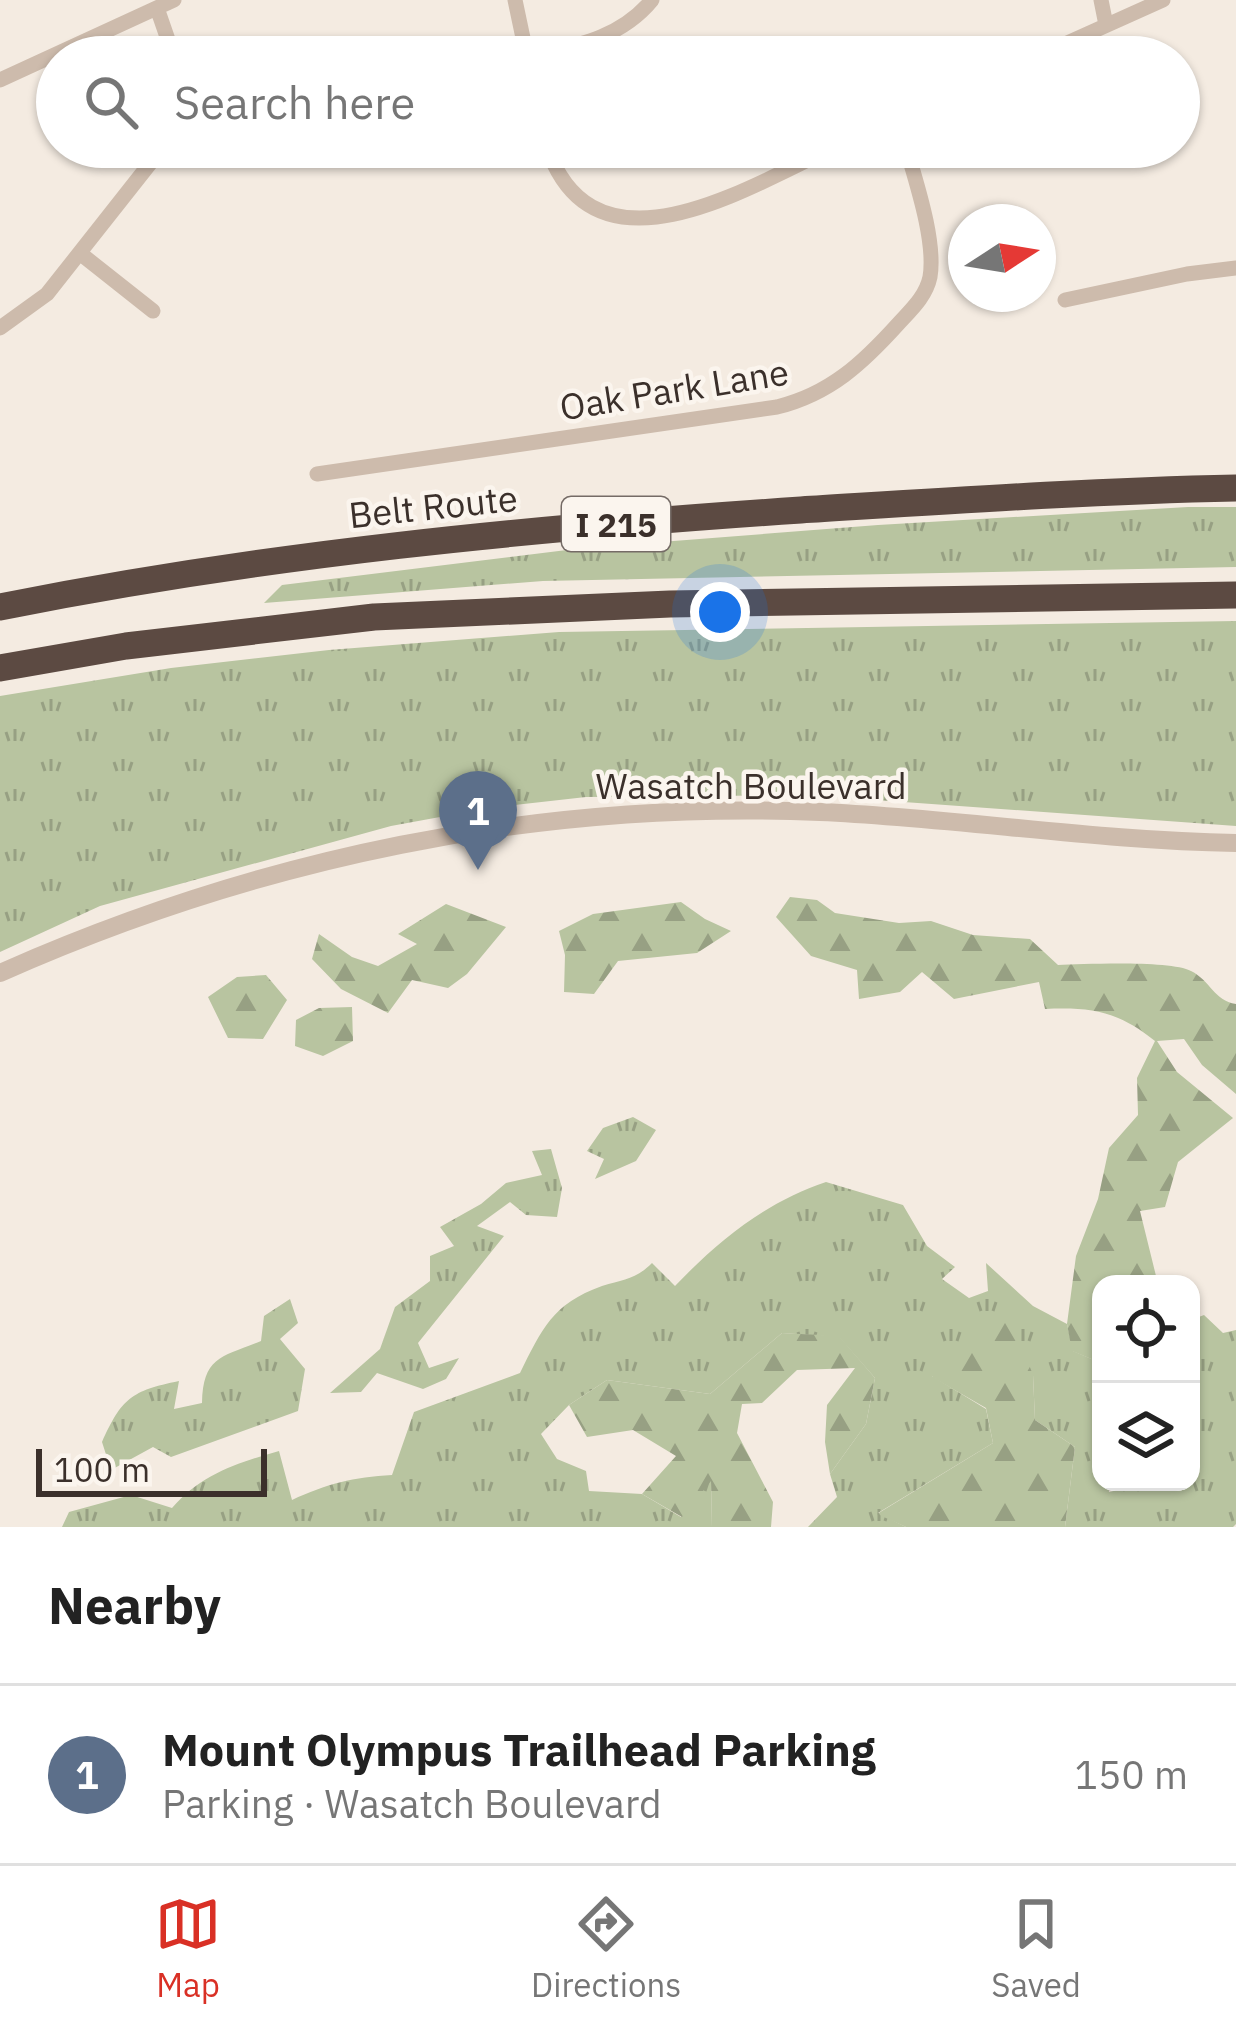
<!DOCTYPE html>
<meta charset="utf-8">
<style>
body{margin:0;font-family:"IBM Plex Sans",sans-serif;background:#f2f2f2;color:#222}
.controls{position:absolute;right:36px;bottom:36px;display:grid;overflow:hidden;border-radius:24px;box-shadow:0 3px 9px #0004}
.controls button{width:108px;height:108px;display:grid;place-items:center;padding:0;border:0;border-bottom:3px solid #e0e0e0;background:#fff;color:#222;font:60px sans-serif}
.compass{position:absolute;left:948px;top:204px;width:108px;height:108px;border-radius:50%;background:#fff;box-shadow:0 3px 9px #0004;rotate:78deg}
.scale{position:absolute;left:36px;bottom:30px;width:231px;box-sizing:border-box;padding-left:12px;border:6px solid #3b302b;border-top:0;font-size:33px;line-height:42px;white-space:nowrap;color:#3b302b;-webkit-text-stroke:9px #fbf5ee;paint-order:stroke}
.you{position:absolute;left:720px;top:612px;width:42px;height:42px;margin:-30px;border:9px solid #fff;border-radius:50%;background:#1a73e8;box-shadow:0 0 0 18px #1a73e833}
.badge{display:grid;place-items:center;width:78px;height:78px;border-radius:50%;background:#d93025;color:#fff;font-size:39px;font-weight:700}
.pin{position:absolute;translate:-50% -99px;filter:drop-shadow(0 3px 6px #0008)}
.pin::after{content:'';position:absolute;top:63px;width:42px;height:36px;background:inherit;clip-path:polygon(0 0,100% 0,50% 100%)}
.list{margin:0;padding:0;list-style:none}
h2{display:flex;justify-content:space-between;align-items:center;height:156px;margin:0;padding:0 48px;font-size:51px}
h2 small{font-size:39px;font-weight:400;color:#767676}
.list li{display:grid;grid-template-columns:78px 1fr auto;gap:36px;align-items:center;box-sizing:border-box;height:180px;padding:0 48px;border-top:3px solid #e0e0e0}
.list b{display:block;font-size:45px;white-space:nowrap}
.list p{margin:0;font-size:39px;white-space:nowrap;color:#767676}
.list em{font-size:39px;font-style:normal;color:#767676}
.icon{flex:none;width:66px;height:66px;fill:none;stroke:currentColor;stroke-width:2;stroke-linecap:round;stroke-linejoin:round}
.map{position:relative;flex:none;width:1236px;height:1527px;overflow:hidden}
.search{position:absolute;background:#fff;box-shadow:0 3px 9px #0004;left:36px;right:36px;top:36px;height:132px;display:flex;align-items:center;gap:30px;box-sizing:border-box;padding:0 42px;border-radius:66px;color:#767676;font-size:45px}
.sheet{height:336px;background:#fff}
nav{display:flex;justify-content:space-around;align-items:center;box-sizing:border-box;height:168px;border-top:3px solid #e0e0e0;background:#fff;font-size:33px;color:#767676}
nav a{display:grid;justify-items:center;gap:6px}
nav .on{color:#d93025}
.map>svg:first-child{display:block}
.grass{fill:url(#grass-tufts)}
.forest{fill:url(#forest-firs)}
.lines{fill:none;stroke-linecap:round;stroke-linejoin:round}
.minor{stroke:#cdbbac;stroke-width:15}
.tertiary{stroke:#cdbbac;stroke-width:18}
.motorway{stroke:#5c4a42;stroke-width:27}
.labels{text-anchor:middle;dominant-baseline:central;stroke-width:9;stroke-linejoin:round;paint-order:stroke}
.shield{fill:#fbf5ee;stroke:#756b66;stroke-width:3}
.shield-label{font-size:33px;font-weight:bold;fill:#3b302b}
.street-label{font-size:36px;fill:#3b302b;stroke:#fbf5ee}
</style>
<div class="map">
<svg width="1236" height="1527" viewBox="0 0 1236 1527">
<defs>
<pattern id="grass-tufts" width="24" height="20" patternUnits="userSpaceOnUse" patternTransform="scale(3)"><rect width="24" height="20" fill="#b8c4a0"/><path d="M3 7l-1-3M5 7V3M7 7l1-3M15 17l-1-3M17 17v-4M19 17l1-3" fill="none" stroke="#97a083"/></pattern>
<pattern id="forest-firs" width="22" height="20" patternUnits="userSpaceOnUse" patternTransform="scale(3)"><rect width="22" height="20" fill="#b8c4a0"/><path d="M5 1l3.5 6h-7zM16 11l3.5 6h-7z" fill="#97a083"/></pattern>
</defs>
<rect width="100%" height="100%" fill="#f4ebe1"/>
<!-- grass -->
<path class="grass" d="M 1188,507 L 1236,507 L 1236,567 L 543,581 L 264,603 L 282,585 L 583,548 L 878,525 Z
M 1236,621 L 1236,826 L 807,795 L 586,797 L 489,808 L 391,826 L 100,906 L 0,952 L 0,696 L 171,668 L 329,650 L 559,632 Z
M 633,1117 L 656,1130 L 636,1161 L 595,1179 L 604,1159 L 587,1151 L 603,1128 Z
M 551,1149 L 562,1188 L 557,1217 L 526,1215 L 510,1202 L 477,1226 L 504,1236 L 418,1343 L 429,1368 L 459,1358 L 446,1379 L 423,1389 L 377,1373 L 361,1392 L 330,1393 L 380,1349 L 395,1307 L 430,1281 L 430,1256 L 454,1246 L 440,1227 L 481,1204 L 506,1183 L 542,1175 L 532,1151 Z
M 826,1182 L 903,1205 L 927,1246 L 955,1267 L 942,1279 L 969,1298 L 988,1291 L 986,1263 L 1033,1306 L 1067,1324 L 1073,1351 L 1101,1363 L 1101,1482 L 1108,1482 L 1109,1492 L 1153,1482 L 1191,1482 L 1191,1320 L 1204,1315 L 1223,1333 L 1236,1330 L 1236,1524 L 1233,1527 L 1065,1527 L 1075,1447 L 1035,1420 L 1033,1375 L 932,1376 L 986,1409 L 993,1443 L 878,1513 L 906,1527 L 808,1527 L 837,1497 L 830,1474 L 866,1424 L 875,1378 L 839,1337 L 782,1333 L 710,1394 L 607,1380 L 569,1405 L 541,1434 L 557,1459 L 586,1471 L 589,1491 L 642,1494 L 681,1517 L 711,1479 L 712,1527 L 62,1527 L 69,1512 L 131,1495 L 172,1508 C 202,1474 237,1463 279,1451 L 292,1500 C 326,1484 354,1477 392,1475 L 414,1412 L 520,1373 C 542,1329 552,1304 602,1286 C 624,1279 635,1280 652,1263 L 675,1286 C 719,1240 766,1202 826,1182 Z
M 290,1299 L 298,1323 L 280,1339 L 305,1369 L 298,1411 L 171,1457 L 153,1447 L 111,1470 L 102,1442 C 122,1398 131,1391 179,1381 L 174,1409 L 202,1403 C 203,1356 222,1357 261,1341 L 264,1316 Z"/>
<!-- forest -->
<path class="forest" d="M 790,897 L 817,900 L 835,913 L 899,923 L 931,921 L 973,935 L 1030,939 L 1058,965 C 1084,964 1171,960 1191,971 C 1210,980 1214,1001 1236,1004 L 1236,1094 L 1202,1065 L 1184,1039 L 1157,1041 L 1177,1072 L 1233,1118 L 1178,1162 L 1165,1207 L 1140,1211 L 1158,1284 L 1101,1284 L 1101,1363 L 1072,1351 L 1067,1324 L 1076,1256 L 1098,1199 L 1109,1148 L 1138,1115 L 1137,1078 L 1155,1041 C 1118,1011 1091,1007 1045,1009 L 1039,982 L 954,999 L 922,972 L 900,992 L 859,999 L 857,970 L 811,956 L 776,917 Z
M 681,902 L 705,919 L 731,931 L 697,953 L 618,961 L 594,994 L 564,992 L 565,955 L 559,931 L 593,914 Z
M 446,904 L 506,927 L 467,974 L 448,988 L 412,980 L 388,1013 L 341,989 L 312,959 L 319,934 L 352,957 L 378,966 L 417,944 L 398,934 Z
M 266,975 L 287,1000 L 263,1039 L 228,1038 L 208,997 L 237,977 Z
M 352,1007 L 353,1041 L 323,1056 L 295,1046 L 296,1020 L 319,1008 Z
M 1012,1321 L 1033,1375 L 1035,1420 L 1075,1447 L 1065,1527 L 906,1527 L 877,1514 L 993,1443 L 986,1408 L 932,1377 L 982,1323 Z
M 782,1333 L 839,1336 L 875,1378 L 866,1424 L 830,1474 L 825,1442 L 827,1405 L 855,1368 L 797,1370 L 762,1403 L 742,1404 L 737,1433 L 773,1502 L 771,1527 L 712,1527 L 711,1481 L 682,1517 L 642,1494 L 676,1456 L 633,1430 L 587,1437 L 569,1405 L 607,1380 L 710,1394 Z"/>
<g class="lines">
<!-- minor -->
<path class="minor" d="M 515,0 L 527,57
M 1101,0 L 1106,25
M 157,8 L 174,57
M 528,57 C 575,46 620,39 652,0
M 1036,57 L 1163,0
M 0,80 L 174,0
M 547,147 C 595,286 751,185 835,147
M 81,254 L 153,311
M 1065,300 L 1187,274 L 1236,268
M 0,328 L 47,294 L 163,147
M 317,474 L 777,407 C 830,394 863,363 899,323 C 912,309 926,296 930,277 C 936,241 916,182 906,147"/>
<!-- tertiary -->
<path class="tertiary" d="M 0,973 C 259,858 536,800 820,812 C 959,818 1097,841 1236,843"/>
<!-- motorway -->
<path class="motorway" d="M 0,607 C 265,554 532,528 801,510 C 946,501 1091,491 1236,488
M 0,668 L 126,646 L 374,617 L 670,604 L 1236,595"/>
</g>
<g class="labels">
<!-- shield labels -->
<rect class="shield" x="562" y="497" width="108" height="54" rx="9"/>
<g class="shield-label">
<text x="616" y="524">I 215</text>
</g>
<!-- street labels -->
<g class="street-label">
<text transform="translate(674 389) rotate(-9)">Oak Park Lane</text>
<text transform="translate(433 506) rotate(-6)">Belt Route</text>
<text x="751" y="785">Wasatch Boulevard</text>
</g>
</g>
</svg>
<div class="controls">
<button><svg class="icon" aria-label="locate" viewBox="0 0 24 24"><circle cx="12" cy="12" r="6"/><path d="M12 2v4M12 18v4M2 12h4M18 12h4"/></svg></button>
<button><svg class="icon" aria-label="layers" viewBox="0 0 24 24"><path d="M12 4l9 5-9 5-9-5zM3 14l9 5 9-5"/></svg></button>
</div>
<svg class="compass" viewBox="-18 -18 36 36"><path d="M0-13l5 13h-10z" fill="#e53935"/><path d="M0 13l5-13h-10z" fill="#767676"/></svg>
<div class="scale">100 m</div>
<div class="you"></div>
<div class="pin badge" style="left:478px;top:870px;background:#5c6f8a">1</div>
<div class="search"><svg class="icon" aria-label="search" viewBox="0 0 24 24"><circle cx="10" cy="10" r="6"/><path d="M15 15l6 6"/></svg>Search here</div>
</div>
<section class="sheet">
<h2>Nearby<small></small></h2>
<ul class="list">
<li><span class="badge" style="background:#5c6f8a">1</span><div><b>Mount Olympus Trailhead Parking</b><p>Parking · Wasatch Boulevard</p></div><em>150 m</em></li>
</ul>
</section>
<nav>
<a class="on"><svg class="icon" aria-label="map" viewBox="0 0 24 24"><path d="M3 6l6-2 6 2 6-2v14l-6 2-6-2-6 2zM9 4v14M15 6v14"/></svg>Map</a>
<a><svg class="icon" aria-label="directions" viewBox="0 0 24 24"><path d="M12 3l9 9-9 9-9-9zM9 14v-3h6M13 9l2 2-2 2"/></svg>Directions</a>
<a><svg class="icon" aria-label="saved" viewBox="0 0 24 24"><path d="M7 4h10v16l-5-4-5 4z"/></svg>Saved</a>
</nav>
